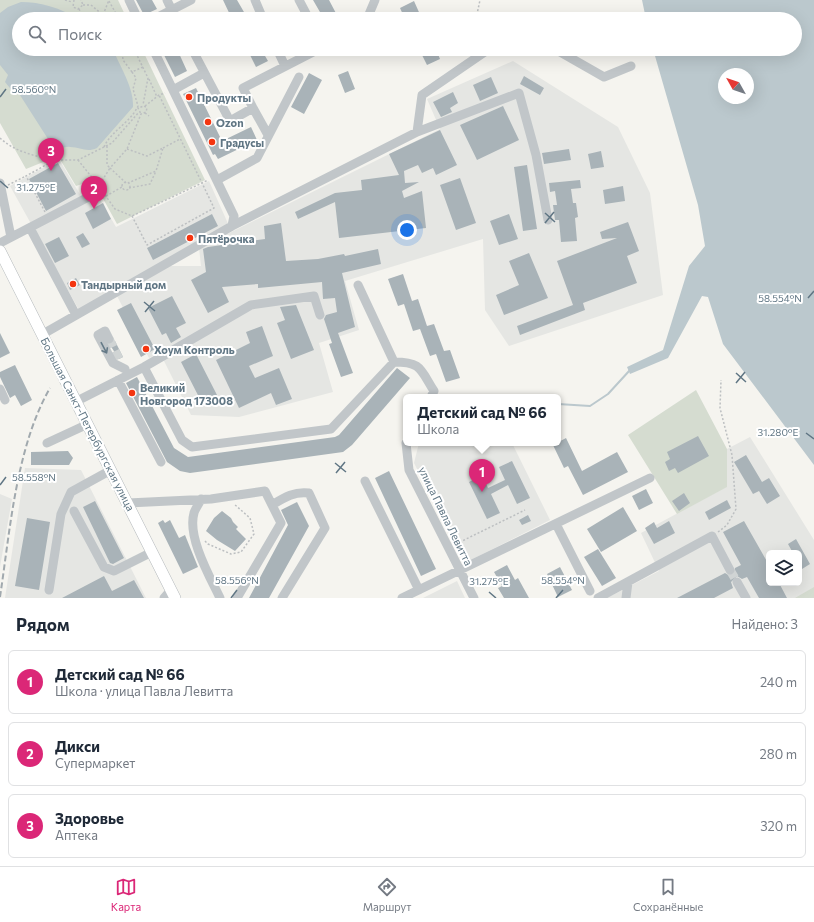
<!DOCTYPE html>
<html lang="ru">
<meta charset="utf-8">
<style>
body{margin:0;font-family:Commissioner,sans-serif;background:#f2f2f3;color:#1f2937}
.controls{position:absolute;right:12px;bottom:12px;display:grid;overflow:hidden;border-radius:6px;box-shadow:0 4px 16px #0002}
.controls button{width:36px;height:36px;display:grid;place-items:center;padding:0;border:0;border-bottom:1px solid #e0e1e3;background:#fff;color:#1f2937;font:20px sans-serif}
.compass{position:absolute;left:718px;top:68px;width:36px;height:36px;border-radius:50%;background:#fff;box-shadow:0 4px 16px #0002;rotate:310deg}
.you{position:absolute;left:407px;top:230px;width:14px;height:14px;margin:-10px;border:3px solid #fff;border-radius:50%;background:#1a73e8;box-shadow:0 0 0 6px #1a73e833}
.badge{display:grid;place-items:center;width:26px;height:26px;border-radius:50%;background:#db2777;color:#fff;font-size:13px;font-weight:700}
.pin{position:absolute;translate:-50% -33px;filter:drop-shadow(0 1px 2px #0008)}
.pin::after{content:'';position:absolute;top:21px;width:14px;height:12px;background:inherit;clip-path:polygon(0 0,100% 0,50% 100%)}
.popup{position:absolute;left:403px;top:394px;width:158px;height:52px;box-sizing:border-box;display:grid;place-content:center;border-radius:6px;background:#fff;filter:drop-shadow(0 1px 3px #0005);font-size:13px;white-space:nowrap;color:#747a83}
.popup b{font-size:15px;color:#1f2937}
.popup::after{content:'';position:absolute;left:50%;top:100%;margin-left:-8px;border:8px solid transparent;border-top-color:#fff}
.list{margin:0;padding:0;list-style:none}
h2{display:flex;justify-content:space-between;align-items:center;height:52px;margin:0;padding:0 16px;font-size:17px}
h2 small{font-size:13px;font-weight:400;color:#747a83}
.list li{display:grid;grid-template-columns:26px 1fr auto;gap:12px;align-items:center;box-sizing:border-box;height:64px;margin:0 8px 8px;padding:0 8px;border:1px solid #e0e1e3;border-radius:6px}
.list b{display:block;font-size:15px;white-space:nowrap}
.list p{margin:0;font-size:13px;white-space:nowrap;color:#747a83}
.list em{font-size:13px;font-style:normal;color:#747a83}
.icon{flex:none;width:22px;height:22px;fill:none;stroke:currentColor;stroke-width:2;stroke-linecap:round;stroke-linejoin:round}
.map{position:relative;flex:none;width:814px;height:598px;overflow:hidden}
.search{position:absolute;background:#fff;box-shadow:0 4px 16px #0002;left:12px;right:12px;top:12px;height:44px;display:flex;align-items:center;gap:10px;box-sizing:border-box;padding:0 14px;border-radius:22px;color:#747a83;font-size:15px}
.sheet{height:268px;background:#fff}
nav{display:flex;justify-content:space-around;align-items:center;box-sizing:border-box;height:56px;border-top:1px solid #e0e1e3;background:#fff;font-size:11px;color:#747a83}
nav a{display:grid;justify-items:center;gap:2px}
nav .on{color:#db2777}
.map>svg:first-child{display:block}
.built{fill:#e5e6e3;fill-rule:evenodd}
.green{fill:#d5dcd0}
.water{fill:#bbc8cd;fill-rule:evenodd}
.lines{fill:none;stroke-linecap:round;stroke-linejoin:round}
.stream{stroke:#bbc8cd;stroke-width:2}
.building{fill:#a9b3b8}
.minor-tunnel{stroke:#d0d4d4;stroke-width:9;stroke-dasharray:9 4.5;stroke-linecap:butt}
.major-casing{stroke:#b4b9bc;stroke-width:12}
.path{stroke:#bcbfc1;stroke-width:1.5;stroke-dasharray:2 2;stroke-linecap:butt}
.minor{stroke:#c1c6c9;stroke-width:9}
.major{stroke:#fff;stroke-width:11}
.rail{stroke:#a1a9ae;stroke-width:2;stroke-dasharray:6 3;stroke-linecap:butt}
.oneway{stroke:#657a87}
.ticks{fill:none;stroke:#607684;stroke-width:1.5}
.poi-dot{fill:#f43510;stroke:#fff;stroke-width:1.5}
.labels{text-anchor:middle;dominant-baseline:central;stroke-width:4;stroke-linejoin:round;paint-order:stroke}
.poi-label{font-size:11px;font-weight:bold;fill:#607684;stroke:#fff;text-anchor:start}
.street-label{font-size:11px;fill:#607684;stroke:#fff}
.ticks-label{font-size:10px;text-anchor:middle;fill:#607684;stroke:#fff;stroke-width:4;stroke-linejoin:round;paint-order:stroke}
</style>
<div class="map">
<svg width="814" height="598" viewBox="0 0 814 598">
<rect width="100%" height="100%" fill="#f5f4ef"/>
<!-- built -->
<path class="built" d="M 513,61 L 618,127 L 650,193 L 663,295 L 509,346 L 485,310 L 483,239 L 345,281 L 359,330 L 319,343 L 333,392 L 239,417 L 191,415 L 160,353 L 149,358 L 117,296 L 170,266 L 201,266 L 199,248 L 440,129 L 427,99 Z
M 59,159 L 85,203 L 98,196 L 116,227 L 209,181 L 230,228 L 79,310 L 10,186 Z
M 750,437 L 814,540 L 814,598 L 607,598 L 659,571 L 641,533 L 726,487 L 727,449 ZM 769,553 L 799,553 L 799,583 L 769,583 Z
M 419,443 L 512,443 L 550,520 L 465,563 L 414,463 Z
M 25,468 L 81,470 L 146,598 L 5,598 Z
M 0,494 L 12,499 L 0,567 Z
M 457,581 L 465,598 L 423,598 Z"/>
<!-- green -->
<path class="green" d="M 0,0 L 118,0 L 127,19 L 19,19 L 19,49 L 142,49 L 205,180 L 117,224 L 95,184 L 88,182 L 76,186 L 58,156 L 26,169 L 0,123 Z
M 696,390 L 727,449 L 727,487 L 677,514 L 628,435 Z
M 814,587 L 814,598 L 795,598 Z"/>
<!-- water -->
<path class="water" d="M 642,0 L 814,0 L 814,465 L 723,344 L 708,297 L 702,296 L 668,358 L 630,374 L 627,367 L 663,350 L 689,266 L 705,246 L 698,205 L 653,49 L 795,49 L 795,19 L 646,19 ZM 724,74 L 748,74 L 748,98 L 724,98 Z
M 21,2 C 40,2 62,8 77,19 L 19,19 L 19,49 L 111,49 L 115,54 C 122,70 134,89 133,107 L 97,148 C 86,153 81,147 70,147 C 67,146 63,148 60,148 L 48,139 L 18,92 L 14,93 L 5,82 L 8,75 L 0,65 L 0,13 L 8,7 Z"/>
<g class="lines">
<!-- stream -->
<path class="stream" d="M 558,404 L 590,406 L 608,394 L 630,370"/>
</g>
<!-- building -->
<path class="building" d="M 136,0 L 152,0 L 157,9 L 144,15 Z
M 223,0 L 237,0 L 248,19 L 232,19 Z
M 313,0 L 329,0 L 339,19 L 324,19 Z
M 414,1 L 422,19 L 405,19 L 400,8 Z
M 161,49 L 177,49 L 187,71 L 175,77 Z
M 247,49 L 261,49 L 268,61 L 256,67 Z
M 419,49 L 436,49 L 440,59 L 427,65 Z
M 348,71 L 355,89 L 345,93 L 338,75 Z
M 309,73 L 322,80 L 304,114 L 291,107 Z
M 524,76 L 544,88 L 540,95 L 520,84 Z
M 491,77 L 498,93 L 480,101 L 473,85 Z
M 196,88 L 222,141 L 251,127 L 257,140 L 218,159 L 215,154 L 213,155 L 183,94 Z
M 453,92 L 458,103 L 450,108 L 452,112 L 441,117 L 433,102 Z
M 503,106 L 519,140 L 477,160 L 460,125 Z
M 440,130 L 457,165 L 436,175 L 433,168 L 422,173 L 418,165 L 404,171 L 405,183 L 419,182 L 402,191 L 404,198 L 422,191 L 426,228 L 339,238 L 335,202 L 298,219 L 295,212 L 335,193 L 362,190 L 361,180 L 399,175 L 389,154 Z
M 569,149 L 571,160 L 544,164 L 542,153 Z
M 601,151 L 604,167 L 591,169 L 588,154 Z
M 58,163 L 76,194 L 46,211 L 29,179 Z
M 527,165 L 537,229 L 523,231 L 514,167 Z
M 460,178 L 476,223 L 456,230 L 440,185 Z
M 580,180 L 581,188 L 571,189 L 573,203 L 576,203 L 578,217 L 575,218 L 577,241 L 561,242 L 559,220 L 555,220 L 553,205 L 557,205 L 555,191 L 550,192 L 549,183 Z
M 623,186 L 625,201 L 605,204 L 603,190 Z
M 103,203 L 111,219 L 93,229 L 85,213 Z
M 212,214 L 218,226 L 153,260 L 147,248 Z
M 509,214 L 518,239 L 499,245 L 490,221 Z
M 628,222 L 639,251 L 627,256 L 637,283 L 583,303 L 585,310 L 520,335 L 517,326 L 573,305 L 557,261 L 617,238 L 602,239 L 600,232 Z
M 281,223 L 286,261 L 318,259 L 344,254 L 345,256 L 378,249 L 381,264 L 342,273 L 355,327 L 338,333 L 353,373 L 341,377 L 329,344 L 332,343 L 324,319 L 326,315 L 337,312 L 335,298 L 323,299 L 322,282 L 258,288 L 258,284 L 222,287 L 229,302 L 208,313 L 191,280 L 206,272 L 203,249 L 208,247 L 265,239 L 264,226 Z
M 83,233 L 90,244 L 82,248 L 76,237 Z
M 59,237 L 69,256 L 55,263 L 45,244 Z
M 529,253 L 548,298 L 504,315 L 496,295 L 519,285 L 509,261 Z
M 403,274 L 412,301 L 418,299 L 427,326 L 434,324 L 444,351 L 450,350 L 460,378 L 446,382 L 436,354 L 430,356 L 420,329 L 413,331 L 404,304 L 398,306 L 388,279 Z
M 76,278 L 80,285 L 70,290 L 67,283 Z
M 172,296 L 186,323 L 176,328 L 181,337 L 171,343 L 166,333 L 162,335 L 148,308 Z
M 131,303 L 155,349 L 141,357 L 117,310 Z
M 296,305 L 314,350 L 291,359 L 277,323 L 285,320 L 280,307 Z
M 262,326 L 273,356 L 249,366 L 255,378 L 279,368 L 292,399 L 276,405 L 271,393 L 239,408 L 216,360 L 250,343 L 246,332 Z
M 0,333 L 10,353 L 0,358 Z
M 115,341 L 123,357 L 119,359 L 110,345 Z
M 196,354 L 217,395 L 202,403 L 181,362 Z
M 15,365 L 32,400 L 21,406 L 15,395 L 10,398 L 0,377 L 0,372 Z
M 397,368 L 410,378 L 352,445 L 343,452 L 190,473 L 180,471 L 167,462 L 126,383 L 137,377 L 174,448 L 188,457 L 335,437 L 339,435 Z
M 698,436 L 709,456 L 678,473 L 675,468 L 669,471 L 665,462 L 670,459 L 667,452 Z
M 566,438 L 582,471 L 617,452 L 628,472 L 583,495 L 568,466 L 564,468 L 553,445 Z
M 68,451 L 73,458 L 69,465 L 31,465 L 31,452 Z
M 746,455 L 762,482 L 769,478 L 780,496 L 767,504 L 759,491 L 753,494 L 734,462 Z
M 512,461 L 530,498 L 517,504 L 508,485 L 491,494 L 500,513 L 487,519 L 469,482 L 482,475 L 488,488 L 505,480 L 499,467 Z
M 389,471 L 436,569 L 421,576 L 375,478 Z
M 646,489 L 653,503 L 639,510 L 632,496 Z
M 684,493 L 690,503 L 679,511 L 672,501 Z
M 727,500 L 731,508 L 709,520 L 705,512 Z
M 95,501 L 124,558 L 113,564 L 110,563 L 83,507 Z
M 297,502 L 309,526 L 269,598 L 249,598 L 288,525 L 281,510 Z
M 623,507 L 637,531 L 601,552 L 587,529 Z
M 222,511 L 231,518 L 233,522 L 238,527 L 236,529 L 246,539 L 235,551 L 217,540 L 206,531 L 214,518 Z
M 528,515 L 531,521 L 522,525 L 519,520 Z
M 27,518 L 50,522 L 39,590 L 15,586 Z
M 163,520 L 165,523 L 170,520 L 179,538 L 185,535 L 198,567 L 183,574 L 158,523 Z
M 669,521 L 675,533 L 654,544 L 645,528 L 654,522 L 657,528 Z
M 744,521 L 769,565 L 769,583 L 779,583 L 787,598 L 759,598 L 747,577 L 742,579 L 737,576 L 731,582 L 733,588 L 714,598 L 677,598 L 725,573 L 730,576 L 735,573 L 735,568 L 741,565 L 723,532 Z
M 796,539 L 810,564 L 802,569 L 799,564 L 799,553 L 793,553 L 788,544 Z
M 598,549 L 616,578 L 602,586 L 584,557 Z
M 507,565 L 515,580 L 518,578 L 529,598 L 504,598 L 498,588 L 502,586 L 494,572 Z
M 560,567 L 572,590 L 558,597 L 547,574 Z
M 104,576 L 112,591 L 134,580 L 144,598 L 62,598 Z"/>
<g class="lines">
<!-- minor-tunnel -->
<path class="minor-tunnel" d="M 109,339 L 119,359
M 730,570 L 737,582"/>
<defs>
<path id="major" d="M 0,251 L 175,598"/>
</defs>
<!-- major casing -->
<use href="#major" class="major-casing"/>
<!-- path -->
<path class="path" d="M 65,0 L 72,2
M 74,0 L 73,7 L 78,9 L 83,5 L 81,0
M 109,1 L 119,19
M 83,5 L 91,5 L 103,15 L 109,0
M 79,9 L 83,17 L 87,19
M 101,19 L 103,15 L 107,19
M 476,19 L 480,0
M 122,49 L 123,60 L 132,72 L 143,67
M 134,49 L 148,78 L 143,105
M 149,79 L 157,97
M 145,106 L 159,95 L 165,93
M 145,113 L 149,116
M 0,138 C 15,152 35,156 55,160
M 104,147 C 111,131 131,122 138,106 L 133,89 L 136,78 L 132,72
M 163,148 L 180,139
M 127,149 L 147,156 L 163,148 L 156,171 L 128,183
M 78,160 L 98,185
M122 186a4 4 0 1 1 8 0a4 4 0 1 1-8 0Z
M 126,183 L 110,168 L 127,149 L 141,114 L 146,112 L 147,108 L 144,106 L 138,108 L 141,114
M 100,184 L 110,168 L 107,165 L 107,146
M 8,185 L 26,176
M 129,188 L 150,184 L 156,171
M 105,195 L 115,209 L 132,216 L 202,183 L 159,95
M 106,196 L 122,187
M 45,212 L 26,176 L 55,160 L 78,160 L 112,143 L 139,112
M 132,216 L 147,245 L 214,208 L 202,183 L 208,180
M 718,532 L 727,525 L 736,509 L 732,455 L 720,408 L 721,380
M 205,541 L 208,544 L 231,554 L 241,552 L 254,534 L 250,518 L 234,504
M 456,544 L 525,510"/>
<!-- minor -->
<path class="minor" d="M 129,0 L 138,19
M 167,0 L 176,19
M 255,0 L 263,19
M 299,0 L 309,19
M 154,19 L 191,0
M 367,19 L 375,0
M 153,49 L 173,90
M 192,49 L 230,121 L 253,108 L 268,135
M 277,49 L 285,66
M 555,49 L 604,77 L 631,66
M 204,73 L 173,90 L 234,216 L 232,226
M 253,108 L 243,88 L 319,49
M 417,132 L 422,95 L 489,49
M 217,180 L 257,158 L 299,77
M 0,183 L 11,237
M 30,228 L 76,315
M 0,243 L 98,192
M 358,285 L 394,362
M 43,334 L 232,226 L 417,132 L 519,93 L 536,155 L 548,220
M 109,339 L 105,331 L 98,335 L 113,363 L 125,369
M 144,367 L 182,440 L 192,447 L 331,429 L 394,362 C 422,362 420,369 434,391 L 431,397
M 118,380 L 161,462
M 0,389 L 5,400
M 77,401 L 144,367 L 251,305 L 314,296 L 320,315
M 47,443 L 88,424
M 406,443 L 409,470 L 474,598
M 365,481 L 419,590
M 201,499 C 199,504 195,509 194,513 C 187,537 210,577 220,598
M 128,503 L 211,499 L 265,491 L 281,523 L 237,598
M 272,505 C 285,497 295,491 309,493 L 325,528 L 282,598
M 74,511 L 104,567 L 114,571 L 152,552
M 556,524 L 590,591
M 737,582 L 746,598
M 49,590 L 61,514 L 71,492 L 111,470
M 164,598 L 171,590
M 402,598 L 650,478
M 598,598 L 712,536 L 730,570
M 626,598 L 628,582"/>
<!-- major -->
<use href="#major" class="major"/>
<!-- rail -->
<path class="rail" d="M 0,597 C 10,531 16,447 50,388"/>
</g>
<!-- one-way arrows -->
<defs><path id="oneway-shaft" d="M-6 0H5M1.5-3L5.5 0L1.5 3" fill="none" stroke-width="1.6" stroke-linecap="round" stroke-linejoin="round"/></defs>
<use class="oneway" href="#oneway-shaft" transform="translate(104 348) rotate(62)"/>
<!-- ticks -->
<path class="ticks" d="M 0,97 L 6,89M 0,181 L 8,188M 545,213 L 555,222M 545,223 L 554,212M 808,298 L 814,291M 144,302 L 155,311M 145,312 L 154,301M 736,373 L 746,382M 736,383 L 745,372M 806,433 L 814,439M 335,463 L 346,472M 336,473 L 345,462M 0,485 L 6,477M 489,592 L 496,598M 231,598 L 237,590M 556,598 L 563,590"/>
<!-- markers -->
<g class="poi-dot">
<circle cx="189" cy="97" r="4"/>
<circle cx="208" cy="122" r="4"/>
<circle cx="212" cy="142" r="4"/>
<circle cx="190" cy="238" r="4"/>
<circle cx="73" cy="284" r="4"/>
<circle cx="146" cy="349" r="4"/>
<circle cx="132" cy="393" r="4"/>
</g>
<g class="labels">
<!-- poi labels -->
<g class="poi-label">
<text x="197" y="97">Продукты</text>
<text x="216" y="122">Ozon</text>
<text x="220" y="142">Градусы</text>
<text x="198" y="238">Пятёрочка</text>
<text x="81" y="284">Тандырный дом</text>
<text x="154" y="349">Хоум Контроль</text>
<text x="140" y="387">Великий<tspan x="140" dy="13">Новгород 173008</tspan></text>
</g>
<!-- street labels -->
<g class="street-label">
<text transform="translate(88 424) rotate(63)">Большая Санкт-Петербургская улица</text>
<text transform="translate(446 516) rotate(64)">улица Павла Левитта</text>
</g>
</g>
<g class="ticks-label">
<text x="34" y="93">58.560°N</text>
<text x="36" y="191">31.275°E</text>
<text x="780" y="302">58.554°N</text>
<text x="778" y="436">31.280°E</text>
<text x="34" y="481">58.558°N</text>
<text x="237" y="584">58.556°N</text>
<text x="563" y="584">58.554°N</text>
<text x="489" y="585">31.275°E</text>
</g>
</svg>
<div class="controls">
<button><svg class="icon" aria-label="layers" viewBox="0 0 24 24"><path d="M12 4l9 5-9 5-9-5zM3 14l9 5 9-5"/></svg></button>
</div>
<svg class="compass" viewBox="-18 -18 36 36"><path d="M0-13l5 13h-10z" fill="#e53935"/><path d="M0 13l5-13h-10z" fill="#747a83"/></svg>
<div class="you"></div>
<div class="pin badge" style="left:482px;top:492px">1</div>
<div class="popup"><b>Детский сад № 66</b>Школа</div>
<div class="pin badge" style="left:94px;top:209px">2</div>
<div class="pin badge" style="left:51px;top:171px">3</div>
<div class="search"><svg class="icon" aria-label="search" viewBox="0 0 24 24"><circle cx="10" cy="10" r="6"/><path d="M15 15l6 6"/></svg>Поиск</div>
</div>
<section class="sheet">
<h2>Рядом<small>Найдено: 3</small></h2>
<ul class="list">
<li><span class="badge">1</span><div><b>Детский сад № 66</b><p>Школа · улица Павла Левитта</p></div><em>240 m</em></li>
<li><span class="badge">2</span><div><b>Дикси</b><p>Супермаркет</p></div><em>280 m</em></li>
<li><span class="badge">3</span><div><b>Здоровье</b><p>Аптека</p></div><em>320 m</em></li>
</ul>
</section>
<nav>
<a class="on"><svg class="icon" aria-label="map" viewBox="0 0 24 24"><path d="M3 6l6-2 6 2 6-2v14l-6 2-6-2-6 2zM9 4v14M15 6v14"/></svg>Карта</a>
<a><svg class="icon" aria-label="directions" viewBox="0 0 24 24"><path d="M12 3l9 9-9 9-9-9zM9 14v-3h6M13 9l2 2-2 2"/></svg>Маршрут</a>
<a><svg class="icon" aria-label="saved" viewBox="0 0 24 24"><path d="M7 4h10v16l-5-4-5 4z"/></svg>Сохранённые</a>
</nav>
